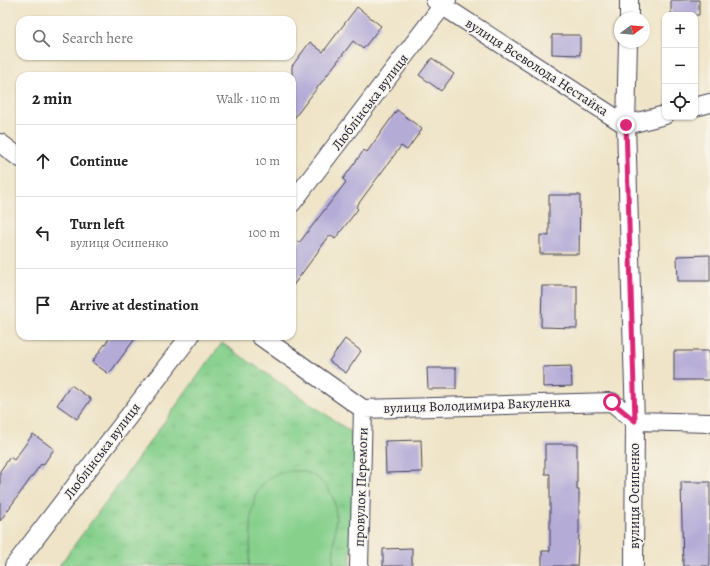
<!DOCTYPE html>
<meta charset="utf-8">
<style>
body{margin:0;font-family:Alegreya,serif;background:#f6f6f6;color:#222}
.controls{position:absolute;right:12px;top:12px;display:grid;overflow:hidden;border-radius:8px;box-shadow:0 1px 3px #0004}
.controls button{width:36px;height:36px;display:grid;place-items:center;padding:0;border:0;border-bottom:1px solid #e0e0e0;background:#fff;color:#222;font:20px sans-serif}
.compass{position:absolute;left:614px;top:12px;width:36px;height:36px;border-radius:50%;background:#fff;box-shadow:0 1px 3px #0004;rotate:74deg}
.stop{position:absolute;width:12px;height:12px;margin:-9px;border:3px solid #db2777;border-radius:50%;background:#fff}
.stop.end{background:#db2777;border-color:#fff;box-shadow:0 1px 4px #0008}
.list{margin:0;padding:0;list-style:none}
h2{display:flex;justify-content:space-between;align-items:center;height:52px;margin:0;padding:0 16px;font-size:17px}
h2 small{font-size:13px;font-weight:400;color:#767676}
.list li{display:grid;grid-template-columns:26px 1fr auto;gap:12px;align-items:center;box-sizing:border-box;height:72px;padding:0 16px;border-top:1px solid #e0e0e0}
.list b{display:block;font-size:15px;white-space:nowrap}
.list p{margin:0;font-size:13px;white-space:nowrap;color:#767676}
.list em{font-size:13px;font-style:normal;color:#767676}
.icon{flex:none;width:22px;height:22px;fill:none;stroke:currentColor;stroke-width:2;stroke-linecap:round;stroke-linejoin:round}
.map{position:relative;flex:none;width:710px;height:566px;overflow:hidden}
.search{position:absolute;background:#fff;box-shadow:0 1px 3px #0004;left:16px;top:16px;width:280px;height:44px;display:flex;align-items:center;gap:10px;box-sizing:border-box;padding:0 14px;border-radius:12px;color:#767676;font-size:15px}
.panel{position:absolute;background:#fff;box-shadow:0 1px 3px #0004;left:16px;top:72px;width:280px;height:268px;border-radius:12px}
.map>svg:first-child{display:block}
.park{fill:url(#park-tufts);stroke:#547964}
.pitch{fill:#86d08c;stroke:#547964}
.building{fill:#b4abd7}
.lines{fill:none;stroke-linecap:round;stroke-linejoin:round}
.street-casing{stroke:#413f50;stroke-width:20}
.street{stroke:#fff;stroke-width:18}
.route{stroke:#db2777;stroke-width:5}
.labels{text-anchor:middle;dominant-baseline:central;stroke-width:3;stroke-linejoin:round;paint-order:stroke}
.street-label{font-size:14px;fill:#22223b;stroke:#f7f3e8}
</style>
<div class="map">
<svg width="710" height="566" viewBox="0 0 710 566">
<defs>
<pattern id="park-tufts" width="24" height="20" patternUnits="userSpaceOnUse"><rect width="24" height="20" fill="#86d08c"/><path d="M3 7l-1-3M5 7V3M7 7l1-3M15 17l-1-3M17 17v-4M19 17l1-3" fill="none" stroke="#73b27a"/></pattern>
</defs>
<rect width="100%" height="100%" fill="#f7f3e8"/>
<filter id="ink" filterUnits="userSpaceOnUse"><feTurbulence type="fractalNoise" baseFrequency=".025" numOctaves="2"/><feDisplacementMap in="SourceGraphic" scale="8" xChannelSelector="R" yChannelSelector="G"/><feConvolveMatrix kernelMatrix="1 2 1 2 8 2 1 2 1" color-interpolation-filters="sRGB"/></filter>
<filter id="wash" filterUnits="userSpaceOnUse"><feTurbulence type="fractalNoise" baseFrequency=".012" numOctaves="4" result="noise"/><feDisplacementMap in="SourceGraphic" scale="16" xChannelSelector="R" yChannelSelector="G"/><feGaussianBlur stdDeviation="0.9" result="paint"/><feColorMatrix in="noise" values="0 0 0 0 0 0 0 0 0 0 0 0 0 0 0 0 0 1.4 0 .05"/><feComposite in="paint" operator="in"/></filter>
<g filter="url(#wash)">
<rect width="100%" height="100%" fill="#efe4c7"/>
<!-- park -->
<path class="park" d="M 222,343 L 357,436 L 350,566 L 59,566 Z"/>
<!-- pitch -->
<path class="pitch" d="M 288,471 L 303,471 L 316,477 L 327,487 L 334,500 L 336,515 L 333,566 L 249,566 L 252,510 L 255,496 L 263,484 L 274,475 Z"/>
<g id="blocks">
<!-- building -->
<path class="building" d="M 671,0 L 699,0 L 699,15 L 671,15 Z
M 357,7 L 381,26 L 363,49 L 353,41 L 292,121 L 292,66 L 310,42 L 323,52 Z
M 552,35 L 580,35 L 580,55 L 552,54 Z
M 432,58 L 454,74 L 441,91 L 419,75 Z
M 397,110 L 422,129 L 407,150 L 401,146 L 356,207 L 358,209 L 335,239 L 330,235 L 292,287 L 292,238 L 299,243 L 346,182 L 343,179 L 364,150 L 367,152 Z
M 549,195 L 580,195 L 579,254 L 540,254 L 540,235 L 549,236 Z
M 710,255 L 710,281 L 678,281 L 677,256 Z
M 542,286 L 577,286 L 577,328 L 541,327 Z
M 111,336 L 137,336 L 109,374 L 92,362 Z
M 345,339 L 361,351 L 346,373 L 329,361 Z
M 674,351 L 709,351 L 709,380 L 674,380 Z
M 571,366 L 572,386 L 543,387 L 543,367 Z
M 427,368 L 456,368 L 456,389 L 428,389 Z
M 71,385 L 91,399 L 77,419 L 57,405 Z
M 33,434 L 54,449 L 43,465 L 41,464 L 0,521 L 0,471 L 10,457 L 14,460 Z
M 421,440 L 422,472 L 386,473 L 385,441 Z
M 545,444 L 577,444 L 577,490 L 579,490 L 579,532 L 577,566 L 542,566 L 542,551 L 550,551 L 550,474 L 545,474 Z
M 681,482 L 710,482 L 710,566 L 683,566 Z
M 412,548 L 412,566 L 383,566 L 383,549 Z"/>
</g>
</g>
<g filter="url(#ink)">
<use href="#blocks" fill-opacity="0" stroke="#413f50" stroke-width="1"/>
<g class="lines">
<defs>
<path id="street" d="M 435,0 L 443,6 L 626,125 L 665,115
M 629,18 L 629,0
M 628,42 L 626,125 L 635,421 L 634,566
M 695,107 L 710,103
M 0,143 L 20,158
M 292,203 L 447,0
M 260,336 L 363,409 L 612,402 L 635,421 L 710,423
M 14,566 L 190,336
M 359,566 L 363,409"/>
</defs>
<!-- street casing -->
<use href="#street" class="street-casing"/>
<!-- street -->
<use href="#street" class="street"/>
</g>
</g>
<g class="lines" filter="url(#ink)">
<!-- route -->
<path class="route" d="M 612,402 L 635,421 L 626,125"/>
</g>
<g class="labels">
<!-- street labels -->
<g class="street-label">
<text transform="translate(537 67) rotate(33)">вулиця Всеволода Нестайка</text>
<text transform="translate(370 102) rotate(-53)">Люблінська вулиця</text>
<text transform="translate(477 405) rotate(-2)">вулиця Володимира Вакуленка</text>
<text transform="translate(102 451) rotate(-53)">Люблінська вулиця</text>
<text transform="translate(361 487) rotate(-88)">провулок Перемоги</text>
<text transform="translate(634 496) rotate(-90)">вулиця Осипенко</text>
</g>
</g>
</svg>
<div class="controls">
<button>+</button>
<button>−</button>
<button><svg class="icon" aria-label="locate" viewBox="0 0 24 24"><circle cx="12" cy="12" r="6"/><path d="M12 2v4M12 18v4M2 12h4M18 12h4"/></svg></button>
</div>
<svg class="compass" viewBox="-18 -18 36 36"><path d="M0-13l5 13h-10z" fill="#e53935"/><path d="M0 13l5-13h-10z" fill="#767676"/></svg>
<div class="stop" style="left:612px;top:402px"></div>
<div class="stop end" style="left:626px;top:125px"></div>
<div class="search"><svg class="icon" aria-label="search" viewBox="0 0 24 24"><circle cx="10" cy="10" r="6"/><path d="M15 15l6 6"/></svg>Search here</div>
<section class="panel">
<h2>2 min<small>Walk · 110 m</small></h2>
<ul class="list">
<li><svg class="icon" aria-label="ahead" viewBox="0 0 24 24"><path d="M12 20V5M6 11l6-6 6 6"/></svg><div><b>Continue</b></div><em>10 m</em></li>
<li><svg class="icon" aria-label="left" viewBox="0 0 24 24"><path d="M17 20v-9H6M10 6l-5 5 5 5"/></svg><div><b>Turn left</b><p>вулиця Осипенко</p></div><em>100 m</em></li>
<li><svg class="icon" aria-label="arrive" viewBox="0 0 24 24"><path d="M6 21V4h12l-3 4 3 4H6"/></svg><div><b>Arrive at destination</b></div></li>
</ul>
</section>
</div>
